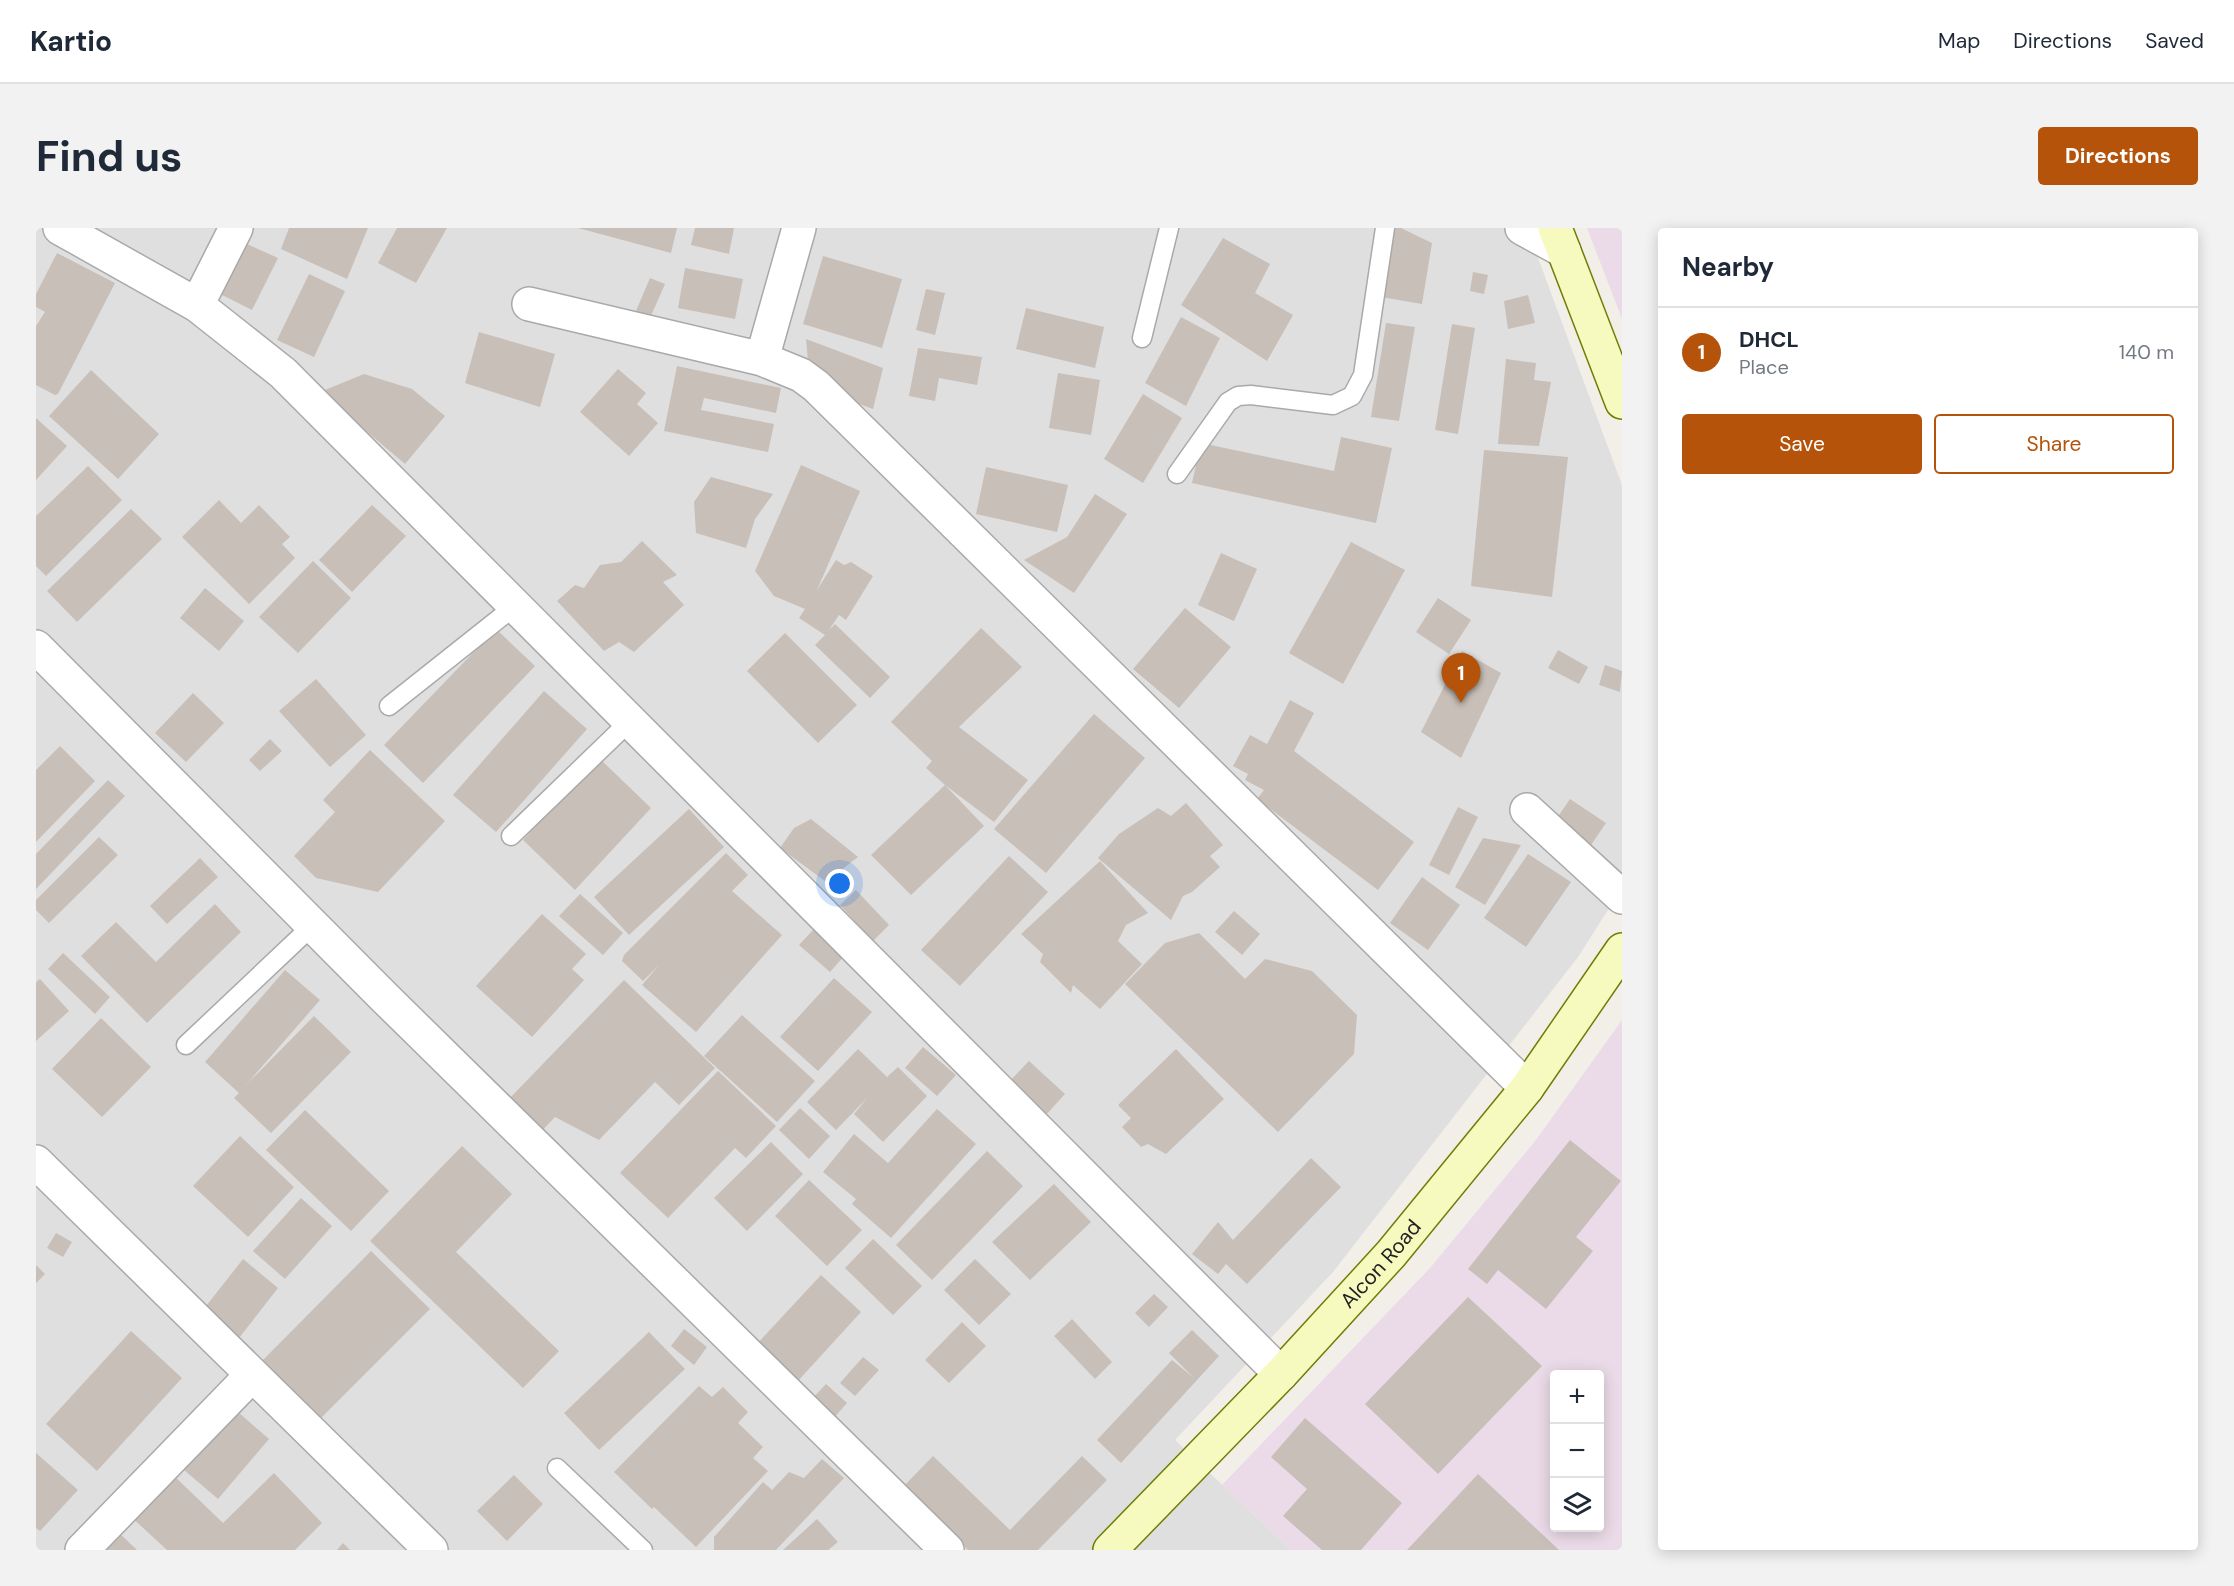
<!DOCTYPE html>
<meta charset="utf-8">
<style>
body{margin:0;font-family:"DM Sans",sans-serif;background:#f2f2f3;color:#1f2937}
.controls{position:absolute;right:18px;bottom:18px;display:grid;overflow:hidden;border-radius:6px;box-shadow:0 3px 15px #0003}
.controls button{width:54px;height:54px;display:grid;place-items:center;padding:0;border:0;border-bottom:2px solid #e0e1e3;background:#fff;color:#1f2937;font:30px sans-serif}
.you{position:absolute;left:804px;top:656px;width:21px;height:21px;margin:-15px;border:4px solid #fff;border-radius:50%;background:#1a73e8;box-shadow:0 0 0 9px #1a73e833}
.badge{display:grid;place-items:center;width:39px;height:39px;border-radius:50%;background:#b45309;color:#fff;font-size:20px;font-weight:700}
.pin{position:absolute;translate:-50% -50px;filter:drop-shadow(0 2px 3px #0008)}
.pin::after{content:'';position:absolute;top:32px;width:21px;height:18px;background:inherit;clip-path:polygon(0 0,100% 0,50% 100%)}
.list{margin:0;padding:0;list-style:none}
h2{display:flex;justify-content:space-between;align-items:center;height:78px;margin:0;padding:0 24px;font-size:26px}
h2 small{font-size:20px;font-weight:400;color:#747a83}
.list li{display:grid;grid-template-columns:39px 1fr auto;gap:18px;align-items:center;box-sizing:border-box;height:90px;padding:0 24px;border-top:2px solid #e0e1e3}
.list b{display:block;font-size:22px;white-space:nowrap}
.list p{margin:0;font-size:20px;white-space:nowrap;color:#747a83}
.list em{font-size:20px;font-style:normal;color:#747a83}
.actions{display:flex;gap:12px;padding:18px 24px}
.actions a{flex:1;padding:14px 0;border:2px solid #b45309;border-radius:6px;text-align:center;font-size:21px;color:#b45309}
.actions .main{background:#b45309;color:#fff}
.icon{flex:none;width:33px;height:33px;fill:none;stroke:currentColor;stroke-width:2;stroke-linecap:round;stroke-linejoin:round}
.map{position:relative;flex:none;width:1586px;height:1322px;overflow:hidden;border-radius:6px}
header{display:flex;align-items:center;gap:36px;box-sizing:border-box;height:84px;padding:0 30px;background:#fff;border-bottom:2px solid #e0e1e3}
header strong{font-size:28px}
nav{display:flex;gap:33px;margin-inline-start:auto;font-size:21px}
.intro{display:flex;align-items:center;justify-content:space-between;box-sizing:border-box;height:144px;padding:0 36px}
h1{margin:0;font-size:42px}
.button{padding:15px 27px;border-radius:6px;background:#b45309;color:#fff;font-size:21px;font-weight:700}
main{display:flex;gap:36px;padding:0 36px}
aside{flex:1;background:#fff;border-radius:6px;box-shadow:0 3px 15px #0003}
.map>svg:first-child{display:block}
.residential{fill:#e0dfdf}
.industrial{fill:#ebdbe8;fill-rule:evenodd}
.building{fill:#c7bfb8}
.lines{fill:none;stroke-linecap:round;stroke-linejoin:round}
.lane-casing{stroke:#a9a9a9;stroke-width:21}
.street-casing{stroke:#a9a9a9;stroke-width:36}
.secondary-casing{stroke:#707d05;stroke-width:36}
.lane{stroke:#fff;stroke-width:18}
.street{stroke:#fff;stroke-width:33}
.secondary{stroke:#f7fabf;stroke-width:33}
.labels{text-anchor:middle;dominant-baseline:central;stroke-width:5;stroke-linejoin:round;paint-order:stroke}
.street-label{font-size:21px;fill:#222;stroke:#fff}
</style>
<header>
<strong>Kartio</strong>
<nav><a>Map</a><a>Directions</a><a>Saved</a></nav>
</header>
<div class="intro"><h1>Find us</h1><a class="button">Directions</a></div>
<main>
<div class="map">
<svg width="1586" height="1322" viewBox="0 0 1586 1322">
<rect width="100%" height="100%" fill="#f2efe9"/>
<!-- residential -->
<path class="residential" d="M 0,0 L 1491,0 L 1586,257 L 1586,660 L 1542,729 L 1297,1044 L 1139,1212 L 1255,1322 L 0,1322 Z"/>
<!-- industrial -->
<path class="industrial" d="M 1551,0 L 1586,0 L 1586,91 Z
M 1586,792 L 1586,1322 L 1255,1322 L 1186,1257 L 1394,1040 L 1500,912 ZM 1518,1146 L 1564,1146 L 1564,1300 L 1518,1300 Z"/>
<!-- building -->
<path class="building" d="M 253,0 L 332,0 L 311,51 L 245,21 Z
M 361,0 L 411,0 L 380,55 L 342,35 Z
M 542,0 L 641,0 L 635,25 Z
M 659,0 L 698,0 L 693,26 L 655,17 Z
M 1356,0 L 1365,0 L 1396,15 L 1386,76 L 1345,69 Z
M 1187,10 L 1234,36 L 1219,65 L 1257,87 L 1231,133 L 1145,77 Z
M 200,11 L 242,30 L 216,82 L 174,61 Z
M 21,25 L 79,55 L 22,166 L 19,167 L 0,157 L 0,98 L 9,84 L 0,79 L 0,66 Z
M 787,28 L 866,51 L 846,120 L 767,96 Z
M 649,40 L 707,51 L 699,91 L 642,80 Z
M 1437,44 L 1452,47 L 1448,66 L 1434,63 Z
M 273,46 L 309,63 L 278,129 L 241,112 Z
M 614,50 L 629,56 L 614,90 L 600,83 Z
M 890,61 L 909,65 L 899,107 L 880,102 Z
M 1492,67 L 1499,95 L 1472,101 L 1468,73 Z
M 990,80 L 1068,99 L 1059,140 L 980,121 Z
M 1145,89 L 1184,110 L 1150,178 L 1109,155 Z
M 1350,95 L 1379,99 L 1363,193 L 1335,189 Z
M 1416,96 L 1439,100 L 1422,206 L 1399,202 Z
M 443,104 L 519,126 L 504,179 L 429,155 Z
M 770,111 L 847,140 L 837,181 L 798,167 L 772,133 Z
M 882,120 L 946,129 L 941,157 L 903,150 L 899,173 L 873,168 Z
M 1470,131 L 1500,135 L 1498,152 L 1515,154 L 1503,218 L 1462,216 Z
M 641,138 L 745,160 L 740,185 L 668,170 L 665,182 L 738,196 L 732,224 L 628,203 Z
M 582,141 L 610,165 L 601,176 L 622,195 L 593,228 L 544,184 Z
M 55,142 L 123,206 L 82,251 L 13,188 Z
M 1022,145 L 1064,152 L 1055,207 L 1013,200 Z
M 328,146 L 376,161 L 409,188 L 369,236 L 284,164 Z
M 1107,166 L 1146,190 L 1107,255 L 1068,231 Z
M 0,190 L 31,218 L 0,252 Z
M 1305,209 L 1356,220 L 1340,295 L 1156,255 L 1165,215 L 1298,243 Z
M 1448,222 L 1532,229 L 1516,369 L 1435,358 Z
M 765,237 L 824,263 L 781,362 L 800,332 L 808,337 L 815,334 L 837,348 L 810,392 L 803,387 L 793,402 L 799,396 L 854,449 L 834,470 L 779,417 L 789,407 L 763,390 L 769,381 L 738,368 L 719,343 Z
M 52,238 L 86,272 L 10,348 L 0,338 L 0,288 Z
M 950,239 L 1032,257 L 1021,304 L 940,286 Z
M 675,249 L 737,266 L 719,291 L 710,320 L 660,305 L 658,274 Z
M 1059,266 L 1091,286 L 1038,365 L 988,332 L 1031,309 Z
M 183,272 L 205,295 L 223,277 L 254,309 L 246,316 L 259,330 L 213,376 L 146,309 Z
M 336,277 L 370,308 L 316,364 L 283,332 Z
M 95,281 L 126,311 L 41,394 L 11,363 Z
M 606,313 L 641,347 L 627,354 L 648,377 L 598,424 L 583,414 L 568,423 L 521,373 L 539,357 L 548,360 L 564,337 L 585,334 Z
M 1315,314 L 1369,342 L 1307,456 L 1253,425 Z
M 1185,325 L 1221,341 L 1198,393 L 1162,377 Z
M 277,333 L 315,370 L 262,425 L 223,389 Z
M 169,360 L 208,393 L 183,423 L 144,390 Z
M 1402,370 L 1435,392 L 1413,426 L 1380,404 Z
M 1149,380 L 1195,419 L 1143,480 L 1097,441 Z
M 945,400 L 986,439 L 923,499 L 992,552 L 958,594 L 909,557 L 948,598 L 875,667 L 835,627 L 909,557 L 890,540 L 896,533 L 855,494 Z
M 460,401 L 499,438 L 387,555 L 348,517 Z
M 749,405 L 821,477 L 782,515 L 711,443 Z
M 1522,422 L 1552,439 L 1543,456 L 1512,440 Z
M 1426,423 L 1465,445 L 1425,530 L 1385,504 Z
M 1569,437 L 1586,443 L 1584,464 L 1563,457 Z
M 280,451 L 330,507 L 294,539 L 243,483 Z
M 508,463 L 551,501 L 460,604 L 417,567 Z
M 157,465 L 188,495 L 150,534 L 119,505 Z
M 1254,472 L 1278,485 L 1258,523 L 1378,614 L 1342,662 L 1221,571 L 1228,562 L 1209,552 L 1212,546 L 1197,538 L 1214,507 L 1231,516 Z
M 1058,486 L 1109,530 L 1010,645 L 958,601 Z
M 234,511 L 246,523 L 224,543 L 213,532 Z
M 24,518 L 59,553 L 0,614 L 0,542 Z
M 334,522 L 409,593 L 342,664 L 280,650 L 258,628 L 299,584 L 287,572 Z
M 563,530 L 615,580 L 539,662 L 487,612 Z
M 72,552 L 89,568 L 0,661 L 0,626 Z
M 1534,571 L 1570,595 L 1555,617 L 1519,593 Z
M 1150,575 L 1187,617 L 1174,628 L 1184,639 L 1156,664 L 1147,668 L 1135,692 L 1062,630 L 1083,606 L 1122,580 L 1135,588 Z
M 1422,579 L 1442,589 L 1413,647 L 1393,637 Z
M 653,581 L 688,619 L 593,707 L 558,669 Z
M 775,591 L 822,629 L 800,646 L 793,656 L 744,620 L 758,600 Z
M 63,609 L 82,627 L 13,695 L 0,682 L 0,672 Z
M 1447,610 L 1485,617 L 1449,677 L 1419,659 Z
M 690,625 L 712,647 L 696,663 L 746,707 L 660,804 L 606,757 L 623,737 L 607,753 L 586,733 L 588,727 Z
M 1492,626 L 1535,654 L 1490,719 L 1448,690 Z
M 973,628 L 1012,664 L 924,758 L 885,722 Z
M 164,630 L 182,649 L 131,696 L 114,678 Z
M 1064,633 L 1112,685 L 1090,697 L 1082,713 L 1106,736 L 1064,781 L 1037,757 L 1035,765 L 1004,734 L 1007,726 L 985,706 Z
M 1386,649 L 1424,677 L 1392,722 L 1354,695 Z
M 820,662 L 853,697 L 837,713 L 804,677 Z
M 544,666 L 587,705 L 567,727 L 523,688 Z
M 179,676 L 205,704 L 111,795 L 45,728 L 80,694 L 120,734 Z
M 1198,683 L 1224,706 L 1206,727 L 1179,704 Z
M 506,686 L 550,726 L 536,741 L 548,752 L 496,809 L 440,758 Z
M 778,701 L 809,727 L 794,744 L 763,717 Z
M 1163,705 L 1209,751 L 1229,731 L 1276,743 L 1321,787 L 1318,826 L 1242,904 L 1089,756 L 1129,715 Z
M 27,725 L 74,769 L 59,786 L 12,741 Z
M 249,742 L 284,772 L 210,857 L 278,788 L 315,824 L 235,905 L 198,870 L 203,865 L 169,834 Z
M 798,750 L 836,784 L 782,843 L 744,809 Z
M 4,751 L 33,783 L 0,813 L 0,754 Z
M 588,752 L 679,840 L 643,877 L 619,854 L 563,912 L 519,889 L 503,906 L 470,874 Z
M 706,787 L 779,853 L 741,894 L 668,828 Z
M 65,790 L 115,839 L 66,889 L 16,841 Z
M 887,819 L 920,847 L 901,868 L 869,840 Z
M 822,821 L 851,849 L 862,839 L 891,868 L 847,914 L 818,886 L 832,869 L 800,902 L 771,874 Z
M 1140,821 L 1188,871 L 1130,926 L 1112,916 L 1105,919 L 1086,899 L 1095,890 L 1082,877 Z
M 993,833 L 1029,866 L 1009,888 L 972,855 Z
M 682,843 L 740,898 L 710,930 L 699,920 L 632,990 L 584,945 Z
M 764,880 L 794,908 L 773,931 L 743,902 Z
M 901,881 L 940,916 L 855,1010 L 816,976 L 820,971 L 787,944 L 818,906 L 852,935 Z
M 269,882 L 353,963 L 315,1003 L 230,922 Z
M 204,908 L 258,959 L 212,1009 L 157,958 Z
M 1534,912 L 1585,953 L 1540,1009 L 1557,1023 L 1510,1081 L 1462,1042 L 1451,1056 L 1432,1041 Z
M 735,914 L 767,946 L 711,1003 L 678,970 Z
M 426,918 L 476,966 L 420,1024 L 523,1123 L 487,1160 L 334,1013 Z
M 951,923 L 987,958 L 896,1052 L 860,1017 Z
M 1275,930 L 1305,959 L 1211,1056 L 1190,1036 L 1182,1046 L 1156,1026 L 1182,994 L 1197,1012 Z
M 773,952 L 826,1002 L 791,1038 L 739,988 Z
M 1018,956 L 1055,994 L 994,1052 L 956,1014 Z
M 265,970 L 296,998 L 249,1051 L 217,1023 Z
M 20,1005 L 36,1014 L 27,1029 L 11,1020 Z
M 837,1011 L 886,1058 L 857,1087 L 809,1040 Z
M 335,1023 L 394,1081 L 284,1191 L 226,1133 Z
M 207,1031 L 242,1060 L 203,1110 L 167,1082 Z
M 939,1031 L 975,1066 L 943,1097 L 908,1062 Z
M 0,1037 L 9,1046 L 0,1055 Z
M 785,1047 L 825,1084 L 761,1154 L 721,1116 Z
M 1118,1066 L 1132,1079 L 1113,1099 L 1099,1085 Z
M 1432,1069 L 1506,1138 L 1402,1246 L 1329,1176 Z
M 1036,1091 L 1076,1134 L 1059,1151 L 1018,1108 Z
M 926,1094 L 950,1118 L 913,1155 L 889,1132 Z
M 648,1101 L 671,1119 L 658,1137 L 635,1118 Z
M 1156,1102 L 1183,1128 L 1085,1235 L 1061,1212 L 1136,1132 L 1158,1150 L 1133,1125 Z
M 95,1103 L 146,1150 L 61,1243 L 10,1196 Z
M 613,1104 L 649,1141 L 563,1222 L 528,1185 Z
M 827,1129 L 843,1142 L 819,1168 L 804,1155 Z
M 790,1156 L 811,1175 L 796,1192 L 775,1172 Z
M 663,1158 L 676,1169 L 687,1159 L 712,1184 L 702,1195 L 727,1219 L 717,1230 L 732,1243 L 660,1319 L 618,1279 L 616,1281 L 578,1244 Z
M 186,1170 L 233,1211 L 182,1271 L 134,1230 Z
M 1269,1190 L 1366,1275 L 1325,1322 L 1286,1322 L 1247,1288 L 1271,1261 L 1235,1229 Z
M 0,1225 L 42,1262 L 4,1303 L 0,1300 Z
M 897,1228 L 974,1302 L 1046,1228 L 1071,1252 L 1002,1322 L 932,1322 L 867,1259 Z
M 786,1231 L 808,1250 L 740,1322 L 678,1322 L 678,1309 L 727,1254 L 736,1262 L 753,1244 L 768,1250 Z
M 133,1243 L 187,1295 L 238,1245 L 286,1295 L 259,1322 L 131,1322 L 92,1286 Z
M 1442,1246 L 1523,1322 L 1371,1322 Z
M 478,1247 L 507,1276 L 471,1313 L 441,1283 Z
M 781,1291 L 802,1314 L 792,1322 L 747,1322 Z
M 80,1302 L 101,1322 L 60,1322 Z
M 307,1315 L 314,1322 L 301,1322 Z"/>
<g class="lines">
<defs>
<path id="lane" d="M 1106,110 L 1133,0
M 1141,246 L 1192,174 L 1202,168 L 1215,167 L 1297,177 L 1316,168 L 1327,147 L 1349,0
M 353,478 L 479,378
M 475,608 L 594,493
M 150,817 L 277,697
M 521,1240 L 607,1322"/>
<path id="street" d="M 24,0 L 161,77 L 247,145 L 1245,1146
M 1486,0 L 1528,23
M 493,76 L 726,131 L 765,147 L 780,158 L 1491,860
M 161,77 L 200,0
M 726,131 L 763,0
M 0,419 L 349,770 L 911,1322
M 1491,582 L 1586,669
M 0,934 L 395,1322
M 46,1322 L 216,1147"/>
<g id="secondary">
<path d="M 1519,0 L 1586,174"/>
<path id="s1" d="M 1074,1322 L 1245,1146 L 1355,1026 L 1491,860 L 1586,722"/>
</g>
</defs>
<!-- lane casing -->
<use href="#lane" class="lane-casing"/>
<!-- street casing -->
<use href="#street" class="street-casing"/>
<!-- secondary casing -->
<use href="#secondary" class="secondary-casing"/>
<!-- lane -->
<use href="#lane" class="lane"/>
<!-- street -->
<use href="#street" class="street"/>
<!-- secondary -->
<use href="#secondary" class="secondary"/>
</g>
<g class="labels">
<!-- street labels -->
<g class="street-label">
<text stroke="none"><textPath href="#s1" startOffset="394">Alcon Road</textPath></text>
</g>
</g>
</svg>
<div class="controls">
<button>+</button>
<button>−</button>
<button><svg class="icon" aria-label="layers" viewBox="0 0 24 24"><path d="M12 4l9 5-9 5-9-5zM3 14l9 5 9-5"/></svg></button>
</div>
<div class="you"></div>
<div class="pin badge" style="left:1425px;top:475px">1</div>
</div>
<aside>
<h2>Nearby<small></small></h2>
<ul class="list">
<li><span class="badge">1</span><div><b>DHCL</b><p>Place</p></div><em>140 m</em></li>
</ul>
<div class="actions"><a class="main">Save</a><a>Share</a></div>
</aside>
</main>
